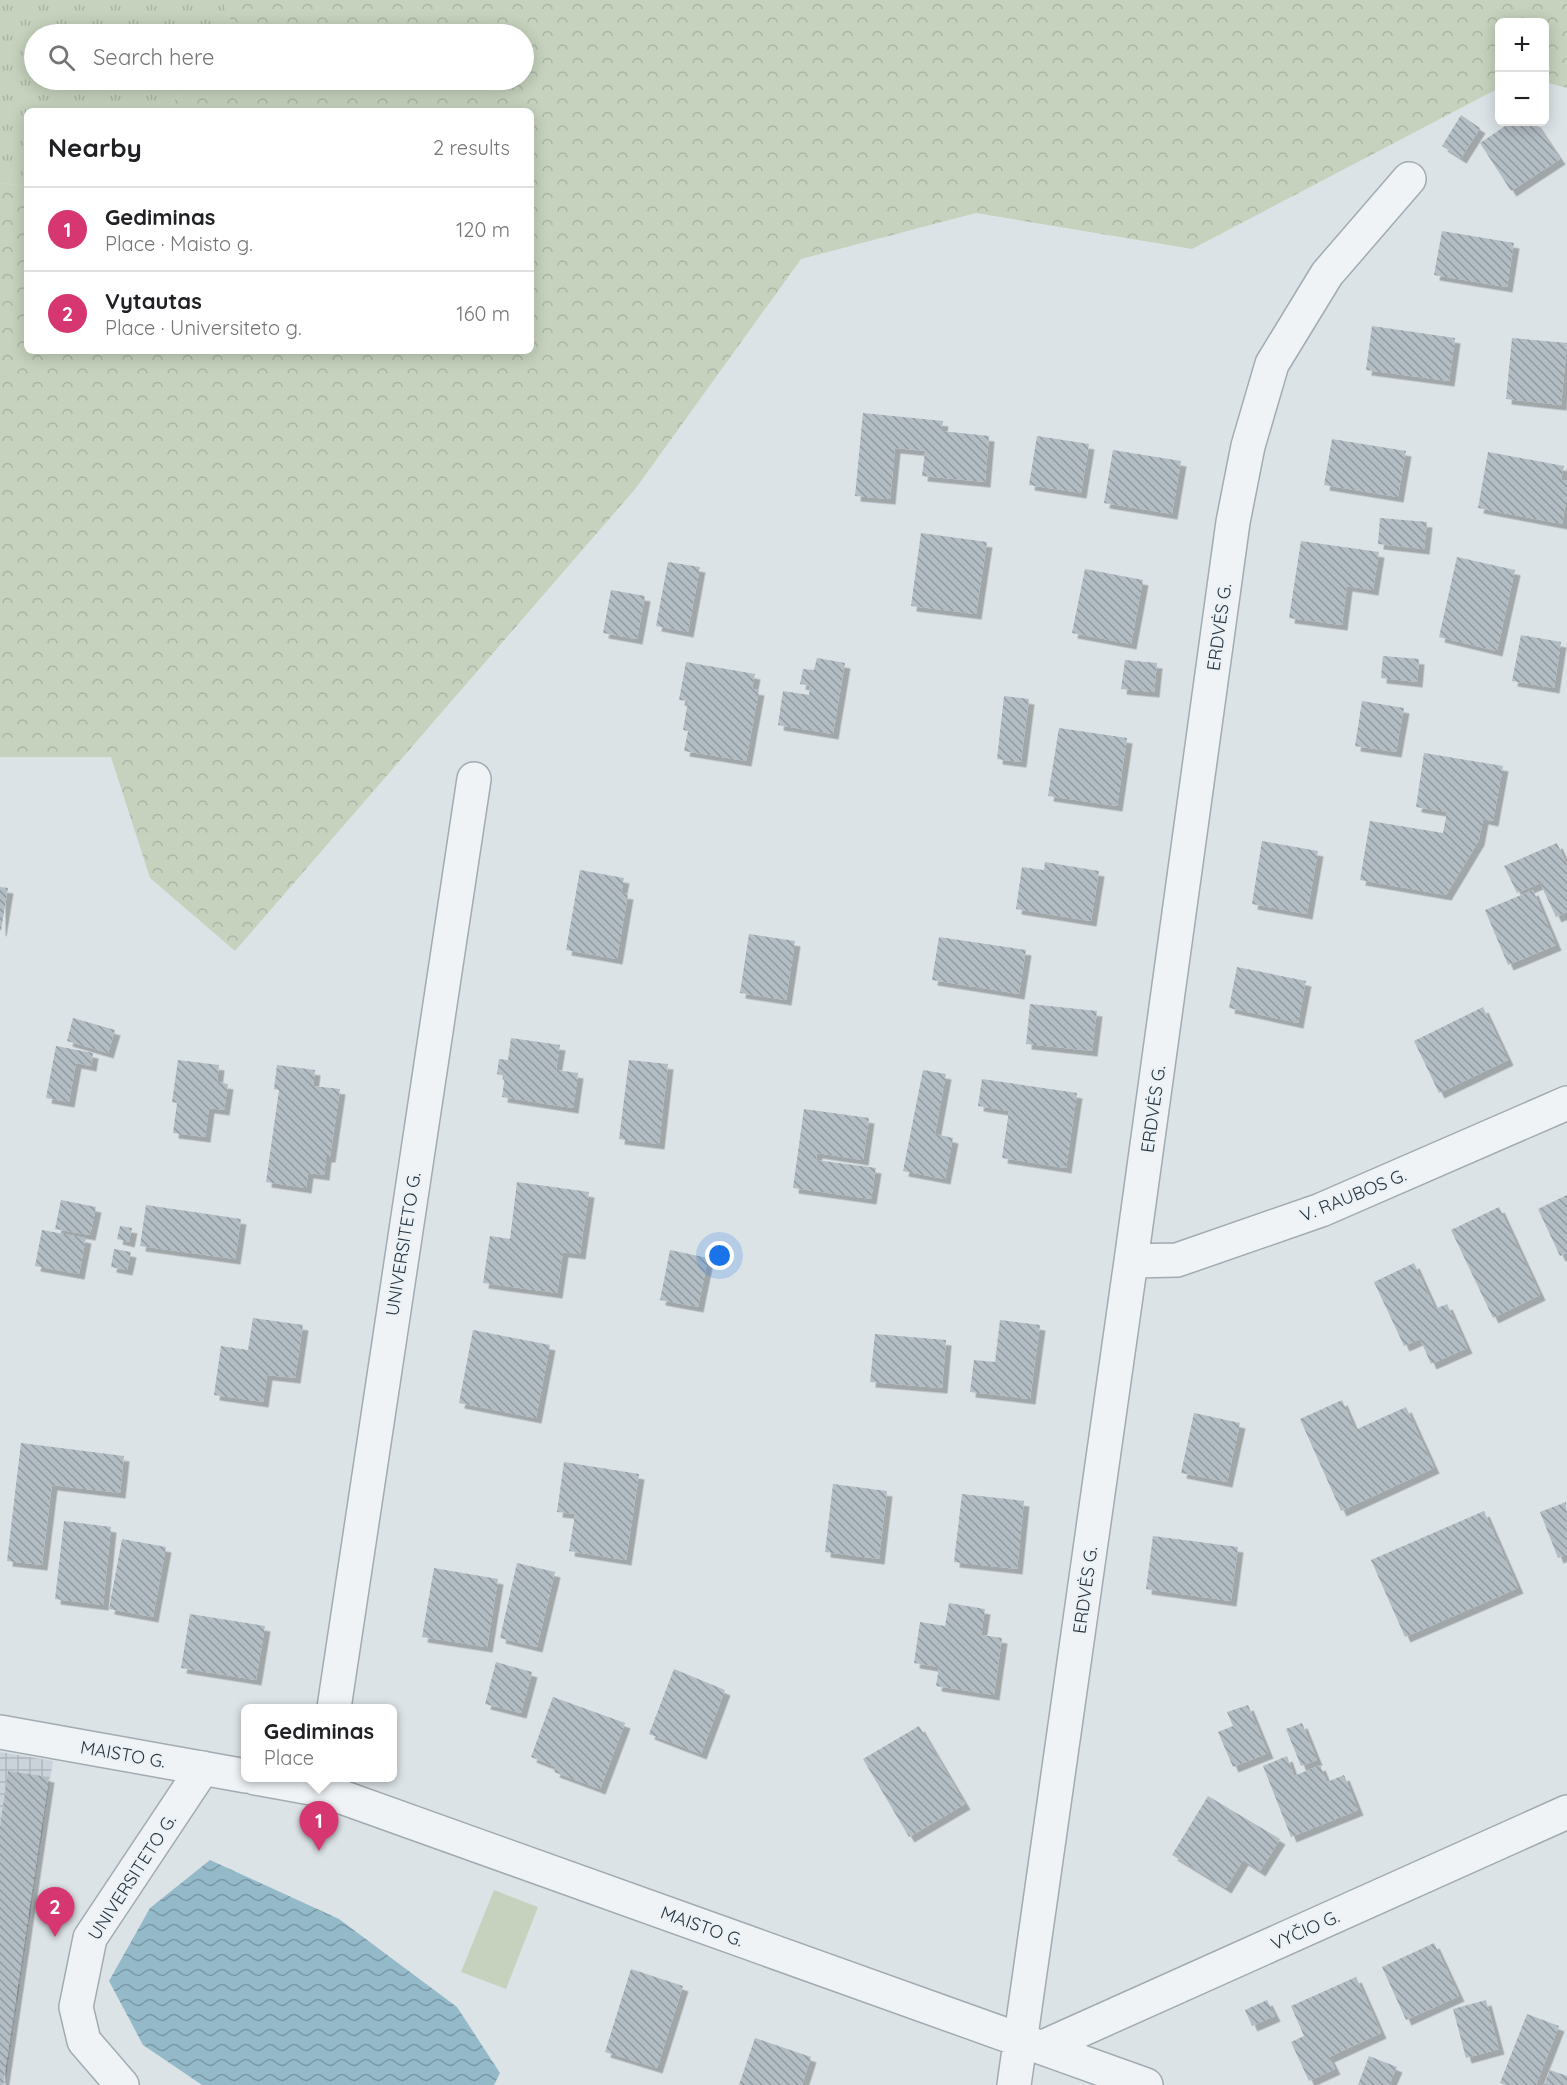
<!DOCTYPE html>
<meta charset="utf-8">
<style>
body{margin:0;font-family:Quicksand,sans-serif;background:#f2f2f2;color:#202124}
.controls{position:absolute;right:18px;top:18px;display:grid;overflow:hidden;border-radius:9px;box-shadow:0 3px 15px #0003}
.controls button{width:54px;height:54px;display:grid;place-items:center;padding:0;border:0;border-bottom:2px solid #e0e0e0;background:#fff;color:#202124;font:30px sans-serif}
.you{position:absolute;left:720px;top:1256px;width:21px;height:21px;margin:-15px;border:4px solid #fff;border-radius:50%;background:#1a73e8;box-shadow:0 0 0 9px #1a73e833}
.badge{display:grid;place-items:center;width:39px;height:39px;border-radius:50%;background:#d73770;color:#fff;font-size:20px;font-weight:700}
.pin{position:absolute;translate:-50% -50px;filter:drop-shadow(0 2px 3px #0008)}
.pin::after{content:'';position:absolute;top:32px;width:21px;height:18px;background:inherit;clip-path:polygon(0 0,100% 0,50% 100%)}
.popup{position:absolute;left:241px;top:1704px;width:156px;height:78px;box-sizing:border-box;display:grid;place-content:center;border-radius:9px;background:#fff;filter:drop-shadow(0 2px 4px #0005);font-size:20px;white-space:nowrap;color:#757577}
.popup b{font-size:22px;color:#202124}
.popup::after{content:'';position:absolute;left:50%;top:100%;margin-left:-12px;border:12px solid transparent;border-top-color:#fff}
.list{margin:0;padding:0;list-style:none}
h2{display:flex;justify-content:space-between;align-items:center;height:78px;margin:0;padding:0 24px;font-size:26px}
h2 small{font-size:20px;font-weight:400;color:#757577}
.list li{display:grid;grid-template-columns:39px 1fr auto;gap:18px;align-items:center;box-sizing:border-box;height:84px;padding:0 24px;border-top:2px solid #e0e0e0}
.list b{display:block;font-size:22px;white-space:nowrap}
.list p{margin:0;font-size:20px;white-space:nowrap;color:#757577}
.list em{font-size:20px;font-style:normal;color:#757577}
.icon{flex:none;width:33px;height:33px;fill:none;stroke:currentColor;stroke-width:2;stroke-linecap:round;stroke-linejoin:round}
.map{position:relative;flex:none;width:1567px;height:2085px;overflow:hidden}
.search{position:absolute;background:#fff;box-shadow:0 3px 15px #0003;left:24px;top:24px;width:510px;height:66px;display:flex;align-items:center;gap:15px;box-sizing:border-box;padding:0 21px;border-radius:33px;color:#757577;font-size:22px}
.panel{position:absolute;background:#fff;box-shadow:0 3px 15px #0003;left:24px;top:108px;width:510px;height:246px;border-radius:9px}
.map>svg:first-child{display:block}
.industrial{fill:url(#industrial-grid)}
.grass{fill:url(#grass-tufts)}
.forest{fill:url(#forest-crowns)}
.pitch{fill:#c6d2bd}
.water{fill:url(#water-waves)}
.building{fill:url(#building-back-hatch);filter:url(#shadow)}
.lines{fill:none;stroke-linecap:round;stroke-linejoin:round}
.street-casing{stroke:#a1abb1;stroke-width:36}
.street{stroke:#eff3f6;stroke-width:33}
.labels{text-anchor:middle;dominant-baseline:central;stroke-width:4.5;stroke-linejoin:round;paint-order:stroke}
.street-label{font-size:18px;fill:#25343f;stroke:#ebf1f5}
</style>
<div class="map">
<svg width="1567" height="2085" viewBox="0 0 1567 2085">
<defs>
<pattern id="industrial-grid" width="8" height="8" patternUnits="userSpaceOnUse" patternTransform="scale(1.5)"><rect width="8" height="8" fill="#cad3da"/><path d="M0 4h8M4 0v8" fill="none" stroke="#adb6bc"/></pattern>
<pattern id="grass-tufts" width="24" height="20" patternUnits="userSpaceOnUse" patternTransform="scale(1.5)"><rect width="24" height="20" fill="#c6d2bd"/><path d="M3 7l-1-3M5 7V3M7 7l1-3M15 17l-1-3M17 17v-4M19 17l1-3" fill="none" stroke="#aab5a4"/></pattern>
<pattern id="forest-crowns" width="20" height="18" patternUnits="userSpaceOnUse" patternTransform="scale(1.5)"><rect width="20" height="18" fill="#c6d2bd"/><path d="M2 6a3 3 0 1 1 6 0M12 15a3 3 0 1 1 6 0" fill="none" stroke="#aab5a4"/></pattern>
<pattern id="water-waves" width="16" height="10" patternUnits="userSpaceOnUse" patternTransform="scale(1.5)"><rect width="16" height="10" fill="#94baca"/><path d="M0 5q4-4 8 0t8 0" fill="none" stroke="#7998a5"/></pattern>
<pattern id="building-back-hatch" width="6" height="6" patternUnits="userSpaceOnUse" patternTransform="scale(1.5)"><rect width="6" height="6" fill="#b3bdc4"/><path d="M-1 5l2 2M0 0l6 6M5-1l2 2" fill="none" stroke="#919aa1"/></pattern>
<filter id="shadow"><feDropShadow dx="5.5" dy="5.5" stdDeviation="0" flood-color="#0004"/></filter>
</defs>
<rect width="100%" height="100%" fill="#dce3e7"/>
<!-- industrial -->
<path class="industrial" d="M 0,1752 L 53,1761 L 5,2085 L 0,2085 Z"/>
<!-- grass -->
<path class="grass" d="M 0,0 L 223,0 L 235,34 L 34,34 L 34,80 L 198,80 L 162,111 L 27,111 L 27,186 L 0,183 Z"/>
<!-- forest -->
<path class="forest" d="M 223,0 L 1567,0 L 1567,88 L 1545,82 L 1544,22 L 1500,22 L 1499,88 L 1192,249 L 976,213 L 801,259 L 636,488 L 235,951 L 150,878 L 111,757 L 0,757 L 0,183 L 27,186 L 27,351 L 531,351 L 531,111 L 162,111 L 198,80 L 524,80 L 524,34 L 235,34 Z"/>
<!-- pitch -->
<path class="pitch" d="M 494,1890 L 538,1907 L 506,1989 L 461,1972 Z"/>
<!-- water -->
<path class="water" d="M 210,1860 L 339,1919 L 457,2007 L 500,2073 L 494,2085 L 202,2085 L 143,2045 L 109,1981 L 150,1908 Z"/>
<!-- building -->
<path class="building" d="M 1461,115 L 1480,128 L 1461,158 L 1442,146 Z
M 1511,122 L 1535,122 L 1560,159 L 1511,191 L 1480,143 Z
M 1442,231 L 1514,243 L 1507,287 L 1434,275 Z
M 1372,326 L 1455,338 L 1449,381 L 1366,370 Z
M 1512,338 L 1567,343 L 1561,405 L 1506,399 Z
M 863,413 L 943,421 L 941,431 L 989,436 L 985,482 L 922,476 L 925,451 L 895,448 L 890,499 L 855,496 Z
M 1037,436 L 1089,444 L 1081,493 L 1029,485 Z
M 1332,439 L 1406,451 L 1398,497 L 1324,485 Z
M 1113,450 L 1181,461 L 1172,514 L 1104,503 Z
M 1488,452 L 1564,466 L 1561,480 L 1567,480 L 1567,497 L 1562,524 L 1478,508 Z
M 1380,518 L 1427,522 L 1424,549 L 1378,544 Z
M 921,533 L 987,542 L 976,614 L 911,606 Z
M 1301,541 L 1379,552 L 1373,590 L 1347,586 L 1342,625 L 1289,618 Z
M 1457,557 L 1515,570 L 1497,651 L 1439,637 Z
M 668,562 L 700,567 L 688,632 L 656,626 Z
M 1085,569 L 1143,580 L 1131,644 L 1072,633 Z
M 611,590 L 645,596 L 637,639 L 603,633 Z
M 1521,635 L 1561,642 L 1554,688 L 1512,681 Z
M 1383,656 L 1419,659 L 1417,682 L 1381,678 Z
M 817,658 L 845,663 L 833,734 L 778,725 L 783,691 L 809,695 L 810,686 L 800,684 L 803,669 L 814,670 Z
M 1125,660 L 1157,663 L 1154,692 L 1121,689 Z
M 686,662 L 755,674 L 752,689 L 759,690 L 746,761 L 684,751 L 688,731 L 683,730 L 688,701 L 679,700 Z
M 1004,696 L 1029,699 L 1021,762 L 997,759 Z
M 1362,701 L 1404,708 L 1396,752 L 1355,746 Z
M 1059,728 L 1127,738 L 1117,806 L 1048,796 Z
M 1424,753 L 1503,766 L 1493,821 L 1483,819 L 1479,840 L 1446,895 L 1360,880 L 1370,821 L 1443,833 L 1447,812 L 1416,807 Z
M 1262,841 L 1318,851 L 1307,914 L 1252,904 Z
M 1557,843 L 1567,865 L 1567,912 L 1556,917 L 1540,883 L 1517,893 L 1504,866 Z
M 1045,862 L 1099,871 L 1091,921 L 1016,909 L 1022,867 L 1044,870 Z
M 580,870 L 624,878 L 621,893 L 628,894 L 617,959 L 566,950 Z
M 0,887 L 8,888 L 1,931 L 0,930 Z
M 1533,890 L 1556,945 L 1508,965 L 1485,910 Z
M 749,934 L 795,941 L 786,1000 L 740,993 Z
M 939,937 L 1026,950 L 1019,994 L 932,980 Z
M 1237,967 L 1306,981 L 1298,1023 L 1229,1008 Z
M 1030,1004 L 1097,1011 L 1092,1051 L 1026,1044 Z
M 1483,1007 L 1508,1060 L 1439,1093 L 1414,1041 Z
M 73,1018 L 115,1030 L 108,1053 L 67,1041 Z
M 511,1038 L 560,1045 L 556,1070 L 578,1073 L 573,1108 L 502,1097 L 505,1076 L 497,1074 L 499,1059 L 508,1060 Z
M 56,1046 L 93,1053 L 91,1066 L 76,1063 L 69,1102 L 46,1098 Z
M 178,1060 L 219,1065 L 217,1082 L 228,1084 L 224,1110 L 209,1108 L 205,1137 L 173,1133 L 177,1103 L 172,1102 Z
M 629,1060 L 668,1064 L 659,1144 L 619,1139 Z
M 277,1065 L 315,1070 L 313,1086 L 340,1089 L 330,1157 L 326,1157 L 324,1175 L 308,1173 L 306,1188 L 266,1182 L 279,1090 L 274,1089 Z
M 923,1070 L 946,1074 L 935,1134 L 953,1138 L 945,1179 L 903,1171 Z
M 982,1079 L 1077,1093 L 1066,1168 L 1002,1158 L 1009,1111 L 978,1106 Z
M 804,1109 L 869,1118 L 863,1160 L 817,1153 L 816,1160 L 876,1168 L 871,1199 L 793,1188 Z
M 517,1182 L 589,1192 L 580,1254 L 563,1252 L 557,1293 L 483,1283 L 490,1236 L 510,1239 Z
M 1567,1195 L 1567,1253 L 1560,1256 L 1538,1209 Z
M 61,1200 L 96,1207 L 90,1235 L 55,1229 Z
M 146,1205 L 241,1219 L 235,1259 L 140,1246 Z
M 1499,1207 L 1540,1295 L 1493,1318 L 1451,1230 Z
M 120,1226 L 132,1228 L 129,1242 L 117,1239 Z
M 42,1230 L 86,1238 L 79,1274 L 35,1266 Z
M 114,1249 L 131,1252 L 127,1270 L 111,1267 Z
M 670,1250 L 708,1258 L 698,1307 L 660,1300 Z
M 1414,1263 L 1435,1309 L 1447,1304 L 1467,1348 L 1431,1364 L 1420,1339 L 1404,1346 L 1374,1282 Z
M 253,1318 L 303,1325 L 295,1378 L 267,1375 L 263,1402 L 214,1395 L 221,1346 L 248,1350 Z
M 1000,1320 L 1040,1325 L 1030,1399 L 970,1392 L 974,1360 L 995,1362 Z
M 473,1330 L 550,1345 L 536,1418 L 459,1403 Z
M 875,1334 L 946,1340 L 942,1388 L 870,1382 Z
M 1342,1400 L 1355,1430 L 1406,1407 L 1434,1468 L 1341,1511 L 1300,1419 Z
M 1194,1413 L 1240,1423 L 1227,1482 L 1181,1473 Z
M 21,1443 L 124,1456 L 120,1493 L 52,1485 L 42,1565 L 7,1561 Z
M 564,1462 L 639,1474 L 626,1560 L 569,1551 L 575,1514 L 557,1512 Z
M 833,1484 L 887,1491 L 879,1559 L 825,1552 Z
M 962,1494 L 1024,1501 L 1017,1569 L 954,1562 Z
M 1566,1502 L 1567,1554 L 1558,1558 L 1540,1512 Z
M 1484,1511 L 1518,1588 L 1405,1637 L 1371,1560 Z
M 64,1521 L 111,1527 L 103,1605 L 55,1599 Z
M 1153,1536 L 1238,1547 L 1231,1601 L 1146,1589 Z
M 122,1539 L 166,1547 L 153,1617 L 109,1609 Z
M 517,1563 L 555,1572 L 537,1647 L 500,1638 Z
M 434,1568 L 498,1579 L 487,1647 L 422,1637 Z
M 949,1603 L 985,1609 L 981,1635 L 1002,1638 L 994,1695 L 936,1686 L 939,1667 L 914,1663 L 920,1622 L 945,1626 Z
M 190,1614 L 265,1626 L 256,1680 L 181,1668 Z
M 496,1662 L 532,1672 L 521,1713 L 485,1704 Z
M 674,1669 L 725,1690 L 701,1754 L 649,1734 Z
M 553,1697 L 625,1723 L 600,1789 L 554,1772 L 556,1767 L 531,1757 Z
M 1248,1705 L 1268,1753 L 1233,1767 L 1218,1732 L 1233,1726 L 1227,1712 Z
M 1302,1723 L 1317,1760 L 1301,1766 L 1286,1729 Z
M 919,1726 L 965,1804 L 909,1837 L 863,1759 Z
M 1287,1756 L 1294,1776 L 1320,1765 L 1327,1782 L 1344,1775 L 1358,1810 L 1291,1837 L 1263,1766 Z
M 8,1771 L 49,1777 L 3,2085 L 0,2085 L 0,1827 Z
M 1208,1796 L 1280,1839 L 1260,1871 L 1243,1860 L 1226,1888 L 1172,1855 Z
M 1434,1943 L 1459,1996 L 1406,2020 L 1382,1967 Z
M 631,1969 L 683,1986 L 657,2068 L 605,2052 Z
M 1356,1977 L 1381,2033 L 1329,2057 L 1335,2069 L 1309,2081 L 1291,2042 L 1304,2036 L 1291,2006 Z
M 1267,2000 L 1275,2016 L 1252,2026 L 1245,2010 Z
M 1486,2000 L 1499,2049 L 1466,2058 L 1453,2009 Z
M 1527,2014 L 1559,2026 L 1536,2085 L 1505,2085 L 1500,2083 Z
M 755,2038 L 811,2057 L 802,2085 L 739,2085 Z
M 1369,2056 L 1397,2067 L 1389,2085 L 1358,2085 Z
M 1550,2070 L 1567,2076 L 1567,2085 L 1544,2085 Z"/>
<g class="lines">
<defs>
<path id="street" d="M 1131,1261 L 1177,1260 L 1321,1210 L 1567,1103
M 334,1708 L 474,779
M 0,1732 L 246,1776
M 255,1778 L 322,1790 L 1146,2085
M 1043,2047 L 1567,1812
M 122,2085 L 84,2041 L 76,2007 L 90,1938 L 203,1768
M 1014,2085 L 1131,1261 L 1233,522 L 1248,446 L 1272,364 L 1327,274 L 1409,179"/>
</defs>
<!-- street casing -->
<use href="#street" class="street-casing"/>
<!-- street -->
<use href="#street" class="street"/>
</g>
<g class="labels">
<!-- street labels -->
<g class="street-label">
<text transform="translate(1219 627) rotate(-82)">ERDVĖS G.</text>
<text transform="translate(1153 1109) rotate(-82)">ERDVĖS G.</text>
<text transform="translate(1353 1195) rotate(-22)">V. RAUBOS G.</text>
<text transform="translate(403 1244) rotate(-81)">UNIVERSITETO G.</text>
<text transform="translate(1085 1590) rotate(-82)">ERDVĖS G.</text>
<text transform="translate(123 1754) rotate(10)">MAISTO G.</text>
<text transform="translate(132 1877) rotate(-57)">UNIVERSITETO G.</text>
<text transform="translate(702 1926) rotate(20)">MAISTO G.</text>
<text transform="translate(1305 1930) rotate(-24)">VYČIO G.</text>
</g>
</g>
</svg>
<div class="controls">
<button>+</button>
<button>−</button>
</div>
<div class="you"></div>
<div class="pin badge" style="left:319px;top:1851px">1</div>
<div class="popup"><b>Gediminas</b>Place</div>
<div class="pin badge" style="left:55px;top:1937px">2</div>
<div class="search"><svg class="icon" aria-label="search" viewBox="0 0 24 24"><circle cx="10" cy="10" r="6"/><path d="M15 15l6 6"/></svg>Search here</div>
<section class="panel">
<h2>Nearby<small>2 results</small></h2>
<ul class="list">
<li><span class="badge">1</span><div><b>Gediminas</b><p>Place · Maisto g.</p></div><em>120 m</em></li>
<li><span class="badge">2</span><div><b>Vytautas</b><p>Place · Universiteto g.</p></div><em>160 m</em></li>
</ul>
</section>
</div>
